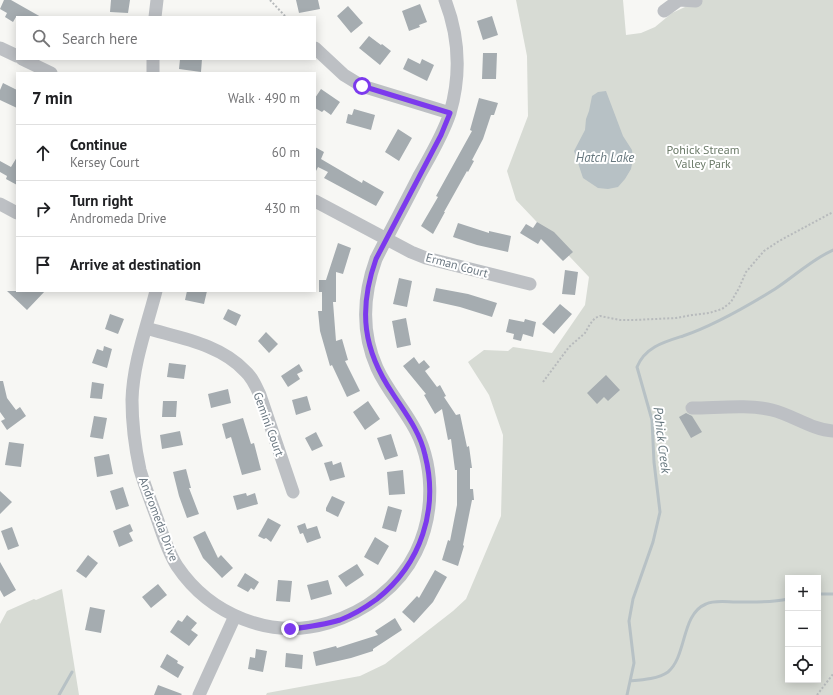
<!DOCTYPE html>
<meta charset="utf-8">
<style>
body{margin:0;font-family:"PT Sans",sans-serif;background:#f6f6f6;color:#202124}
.controls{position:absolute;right:12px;bottom:12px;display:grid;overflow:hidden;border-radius:0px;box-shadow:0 2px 10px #0003}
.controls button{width:36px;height:36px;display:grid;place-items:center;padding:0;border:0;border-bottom:1px solid #e0e0e0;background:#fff;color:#202124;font:20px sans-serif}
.stop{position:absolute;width:12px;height:12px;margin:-9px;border:3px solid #7c3aed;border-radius:50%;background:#fff}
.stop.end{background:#7c3aed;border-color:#fff;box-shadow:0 1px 4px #0008}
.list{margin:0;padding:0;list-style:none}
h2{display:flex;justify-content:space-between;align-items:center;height:52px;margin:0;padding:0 16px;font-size:17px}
h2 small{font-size:13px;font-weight:400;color:#757577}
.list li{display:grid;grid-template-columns:26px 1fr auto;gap:12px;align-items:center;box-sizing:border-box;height:56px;padding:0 16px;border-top:1px solid #e0e0e0}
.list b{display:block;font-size:15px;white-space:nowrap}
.list p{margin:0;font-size:13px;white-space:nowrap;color:#757577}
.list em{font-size:13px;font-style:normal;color:#757577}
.icon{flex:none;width:22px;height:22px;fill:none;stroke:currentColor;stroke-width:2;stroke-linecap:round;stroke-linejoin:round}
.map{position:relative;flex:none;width:833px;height:695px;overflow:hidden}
.search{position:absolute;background:#fff;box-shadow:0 2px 10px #0003;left:16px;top:16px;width:300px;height:44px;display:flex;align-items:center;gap:10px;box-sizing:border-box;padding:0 14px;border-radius:0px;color:#757577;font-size:15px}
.panel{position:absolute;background:#fff;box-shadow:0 2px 10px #0003;left:16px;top:72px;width:300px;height:220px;border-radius:0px}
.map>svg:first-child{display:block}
.green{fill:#d7dbd4;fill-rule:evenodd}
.water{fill:#b7c1c5}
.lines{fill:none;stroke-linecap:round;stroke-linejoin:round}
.stream{stroke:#b7c1c5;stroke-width:3}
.building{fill:#a5acb0}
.path{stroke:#b7babc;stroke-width:2;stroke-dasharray:2 2;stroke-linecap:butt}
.minor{stroke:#bdc0c4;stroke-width:13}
.route{stroke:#7c3aed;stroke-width:5}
.labels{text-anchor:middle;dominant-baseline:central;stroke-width:4;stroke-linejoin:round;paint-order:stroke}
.park-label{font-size:12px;fill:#6b7a68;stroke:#fff}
.street-label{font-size:12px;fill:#6a7781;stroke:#fff}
.water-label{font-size:13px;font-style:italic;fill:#66777e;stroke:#fff}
</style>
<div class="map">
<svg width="833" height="695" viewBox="0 0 833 695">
<rect width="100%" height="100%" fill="#f7f7f4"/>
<!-- green -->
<path class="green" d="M 516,0 L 623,0 L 626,35 L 641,33 L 655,27 L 672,13 L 685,7 L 700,5 L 700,0 L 833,0 L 833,695 L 266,695 L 267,693 L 360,676 L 385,664 L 453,611 L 466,599 L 501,516 L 503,435 L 489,395 L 468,362 L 484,350 L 508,351 L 513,347 L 552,353 L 585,305 L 589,277 L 516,200 L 507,171 L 528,116 L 527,56 ZM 788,578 L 818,578 L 818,680 L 788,680 Z
M 62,589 L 79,695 L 0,695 L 0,624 L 7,611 L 34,599 L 36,600 Z"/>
<!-- water -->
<path class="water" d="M 606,91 L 623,136 L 632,150 L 633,159 L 631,169 L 625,179 L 618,187 L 608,189 L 598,188 L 583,178 L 574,151 L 585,130 L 586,119 L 589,111 L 592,96 L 598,92 Z"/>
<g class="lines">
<!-- stream -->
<path class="stream" d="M 818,594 L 833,594
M 630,681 C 642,680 658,679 668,672 C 687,656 681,614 706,604 C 714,600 727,602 736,602 C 754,602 771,603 788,599
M 59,695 L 72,672
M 627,695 L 634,663 L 629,621 L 633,599 L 653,542 L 660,512 L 654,462 L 652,420 L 637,367 C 645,347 664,342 683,336 C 715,325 746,307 775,289 C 795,276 811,260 833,250"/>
</g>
<!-- building -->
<path class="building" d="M 4,0 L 11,0 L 41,17 L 16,17 L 13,22 L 5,17 L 7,13 L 0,9 Z
M 111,0 L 130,0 L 128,13 L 110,12 Z
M 296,0 L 318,0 L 320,9 L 299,13 Z
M 420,4 L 427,22 L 419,25 L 420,27 L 409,31 L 402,11 Z
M 348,6 L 363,23 L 351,33 L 337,16 Z
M 492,16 L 498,35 L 483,40 L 477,21 Z
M 369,36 L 381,45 L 382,44 L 391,51 L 380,65 L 359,48 Z
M 483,53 L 497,53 L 496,79 L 482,79 Z
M 408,58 L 420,64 L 422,59 L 434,65 L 427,81 L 403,69 Z
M 180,59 L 202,59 L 201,72 L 179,69 Z
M 3,83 L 17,90 L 17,108 L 0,100 L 0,90 Z
M 321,89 L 340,102 L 331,115 L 324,110 L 322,112 L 315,108 L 315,98 Z
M 479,98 L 498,103 L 494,115 L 491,115 L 483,139 L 472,160 L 474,161 L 468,172 L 467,171 L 444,212 L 445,212 L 433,234 L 421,226 L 438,197 L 436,196 L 472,131 L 470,130 Z
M 354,109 L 375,115 L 371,130 L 346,123 L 348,114 L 352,115 Z
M 398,129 L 412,138 L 399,161 L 385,152 Z
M 315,147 L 324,152 L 321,159 L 362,183 L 363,180 L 384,192 L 376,206 L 324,178 L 328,172 L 318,167 L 315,173 Z
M 17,157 L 17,185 L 6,179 L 7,176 L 0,172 L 0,161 L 11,167 Z
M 537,222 L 554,232 L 573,252 L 563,261 L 541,239 L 538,244 L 520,233 L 526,224 L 533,228 Z
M 458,223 L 489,233 L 489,231 L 511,236 L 508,252 L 477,245 L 453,237 Z
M 338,243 L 351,248 L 343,274 L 336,272 L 336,302 L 333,302 L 336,341 L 342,339 L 348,360 L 345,361 L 360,391 L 347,397 L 332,365 L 330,366 L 320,331 L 318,311 L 322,311 L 322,292 L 319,292 L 319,280 L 326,280 Z
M 565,270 L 578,272 L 575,295 L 562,294 Z
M 399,278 L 412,281 L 407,307 L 393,304 Z
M 436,288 L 468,294 L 497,303 L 492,317 L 460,307 L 433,301 Z
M 7,291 L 45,291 L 27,310 Z
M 187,291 L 207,291 L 204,304 L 185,300 Z
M 560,304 L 572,314 L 554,334 L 542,324 Z
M 228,309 L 241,315 L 236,326 L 223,319 Z
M 110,314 L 124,319 L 118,334 L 105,329 Z
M 406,318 L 411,345 L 397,348 L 392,321 Z
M 509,319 L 524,322 L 525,319 L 536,322 L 533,337 L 523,334 L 521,341 L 513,339 L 514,334 L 506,332 Z
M 266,332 L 278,344 L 269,353 L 258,341 Z
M 104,346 L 112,349 L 107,368 L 92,363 L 97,349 L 103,351 Z
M 414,357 L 419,364 L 424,360 L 430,367 L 425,371 L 437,387 L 440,385 L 446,396 L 444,397 L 456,415 L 460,414 L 467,447 L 469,446 L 472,468 L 470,468 L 470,489 L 473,489 L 474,500 L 472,500 L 463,545 L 464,546 L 458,566 L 442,560 L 448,540 L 450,541 L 457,505 L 457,470 L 455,470 L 451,439 L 448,440 L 442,409 L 435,414 L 424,395 L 426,394 L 403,366 Z
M 169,363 L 186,365 L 184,379 L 167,377 Z
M 299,364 L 303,371 L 297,374 L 300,379 L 288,387 L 281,376 Z
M 606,375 L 620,390 L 608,401 L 604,397 L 597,404 L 587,393 Z
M 0,381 L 3,381 L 7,398 L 16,410 L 20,407 L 26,416 L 7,430 L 1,421 L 5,419 L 0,412 Z
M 92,382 L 104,384 L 102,399 L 90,398 Z
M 228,389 L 231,403 L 211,408 L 208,394 Z
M 307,396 L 311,410 L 296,415 L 292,400 Z
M 163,401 L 177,401 L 176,417 L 162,417 Z
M 368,401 L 380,419 L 365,430 L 353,412 Z
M 686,413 L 692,416 L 702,432 L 691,438 L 679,417 Z
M 94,416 L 107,418 L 103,439 L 90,437 Z
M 243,418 L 251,444 L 254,443 L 261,470 L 242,475 L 231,437 L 226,439 L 222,424 Z
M 180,431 L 183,445 L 162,449 L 160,435 Z
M 316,432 L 323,446 L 312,451 L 305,438 Z
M 391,434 L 398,456 L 385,460 L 377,438 Z
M 9,442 L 24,444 L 21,467 L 5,465 Z
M 109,454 L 113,474 L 97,477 L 94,457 Z
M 332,461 L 333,465 L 341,462 L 345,477 L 330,481 L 324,463 Z
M 186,469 L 191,488 L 189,488 L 199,514 L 187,518 L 179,496 L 173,472 Z
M 403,470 L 405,494 L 389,495 L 387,472 Z
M 123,487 L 129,506 L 116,510 L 110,491 Z
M 0,491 L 12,502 L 0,514 Z
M 246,493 L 247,496 L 255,493 L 258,504 L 237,510 L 233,496 Z
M 332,496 L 345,502 L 338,517 L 326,511 L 326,508 Z
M 388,506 L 402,510 L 396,532 L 382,528 Z
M 268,518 L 281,525 L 271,542 L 266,538 L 264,539 L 258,536 Z
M 305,523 L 307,529 L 317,526 L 321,538 L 307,543 L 303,533 L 300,534 L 297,526 Z
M 130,524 L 133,531 L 129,533 L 133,541 L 119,547 L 113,531 Z
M 12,527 L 19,546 L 8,550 L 1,531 Z
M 205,531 L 218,558 L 221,555 L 233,568 L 222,578 L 203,558 L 193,537 Z
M 375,537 L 389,546 L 378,565 L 364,557 Z
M 88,555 L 98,563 L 86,578 L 76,571 Z
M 0,562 L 16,590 L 4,597 L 0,590 Z
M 357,564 L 364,575 L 346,587 L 338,576 Z
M 435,570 L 447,577 L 433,602 L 414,623 L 402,612 L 417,596 L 419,598 Z
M 245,573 L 259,582 L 254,590 L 251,588 L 248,592 L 237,586 Z
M 278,580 L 292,581 L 290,602 L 276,601 Z
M 328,580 L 332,594 L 311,600 L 307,585 Z
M 158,584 L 167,595 L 151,608 L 142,597 Z
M 90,607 L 105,610 L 101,633 L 85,630 Z
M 187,615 L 197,623 L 191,630 L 198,635 L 189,646 L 170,632 L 178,620 L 182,622 Z
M 395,618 L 402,630 L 373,649 L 373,651 L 351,658 L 316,666 L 313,652 L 336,646 L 337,648 L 378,635 L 375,631 Z
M 256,649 L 267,651 L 263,672 L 248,669 L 250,657 L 255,658 Z
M 286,653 L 303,655 L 302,669 L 285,667 Z
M 167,654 L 178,661 L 177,663 L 184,667 L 178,678 L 160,667 Z
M 158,685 L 182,694 L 181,695 L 154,695 Z"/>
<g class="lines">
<!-- path -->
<path class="path" d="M 270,0 L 286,17
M 543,382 L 569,347 L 585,333 L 590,324 L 595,318 L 600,316 L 620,320 L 634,320 L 676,318 L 692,315 L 709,313 L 722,309 L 731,302 L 739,288 L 746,272 L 764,251 L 779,241 L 833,212
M 817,695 L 833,674"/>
<!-- minor -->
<path class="minor" d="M 664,11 L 679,0 L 696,1
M 155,17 L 157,0
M 0,48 L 17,56
M 315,48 L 344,75 L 362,86 L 450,113
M 22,59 L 51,73
M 153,59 L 153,73
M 315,201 L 411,252 L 426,258 L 530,284
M 0,204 L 17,213
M 156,291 C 147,326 133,363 132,400 C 132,423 135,447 140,470 C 145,487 152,504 158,521 C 163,536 168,552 177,566 C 210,615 271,640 328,623 C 365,612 399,587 416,552 C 435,513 435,462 412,424 C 401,405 386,388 377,368 C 361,332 363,295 376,259 C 390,231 405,204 419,176 C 430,156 443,135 450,113 C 461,75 459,36 445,0
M 146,328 C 180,338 220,344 245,371 C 252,377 256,386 260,395 L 293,492
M 692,408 C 716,408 749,404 772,410 C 793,415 812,430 833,431
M 199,695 L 235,616"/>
</g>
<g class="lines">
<!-- route -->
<path class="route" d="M 290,629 C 308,627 324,625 340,620 C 353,615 366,607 377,599 C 421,564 439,509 425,455 C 420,432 406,414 393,394 C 363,350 358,310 376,259 L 441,135 L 450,113 L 362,86"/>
</g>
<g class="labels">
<!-- park labels -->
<g class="park-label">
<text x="703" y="149">Pohick Stream<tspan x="703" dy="14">Valley Park</tspan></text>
</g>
<!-- street labels -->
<g class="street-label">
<text transform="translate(457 265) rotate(15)">Erman Court</text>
<text transform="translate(269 424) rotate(70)">Gemini Court</text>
<text transform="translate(159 519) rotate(69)">Andromeda Drive</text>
</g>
<!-- water labels -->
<g class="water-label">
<text x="605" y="157">Hatch Lake</text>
<text transform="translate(662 440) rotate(83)">Pohick Creek</text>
</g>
</g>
</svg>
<div class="controls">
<button>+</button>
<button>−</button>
<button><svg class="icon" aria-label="locate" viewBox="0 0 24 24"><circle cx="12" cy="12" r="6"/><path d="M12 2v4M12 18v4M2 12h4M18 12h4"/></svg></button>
</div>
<div class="stop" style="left:362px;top:86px"></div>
<div class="stop end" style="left:290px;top:629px"></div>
<div class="search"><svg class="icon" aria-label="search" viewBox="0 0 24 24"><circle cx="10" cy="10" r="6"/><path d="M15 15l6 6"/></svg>Search here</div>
<section class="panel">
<h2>7 min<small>Walk · 490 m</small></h2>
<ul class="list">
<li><svg class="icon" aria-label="ahead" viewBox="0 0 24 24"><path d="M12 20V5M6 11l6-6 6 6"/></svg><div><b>Continue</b><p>Kersey Court</p></div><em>60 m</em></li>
<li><svg class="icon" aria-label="right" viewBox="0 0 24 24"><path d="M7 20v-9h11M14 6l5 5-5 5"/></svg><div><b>Turn right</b><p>Andromeda Drive</p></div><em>430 m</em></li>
<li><svg class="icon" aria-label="arrive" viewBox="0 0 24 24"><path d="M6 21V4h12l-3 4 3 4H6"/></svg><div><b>Arrive at destination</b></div></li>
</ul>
</section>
</div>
